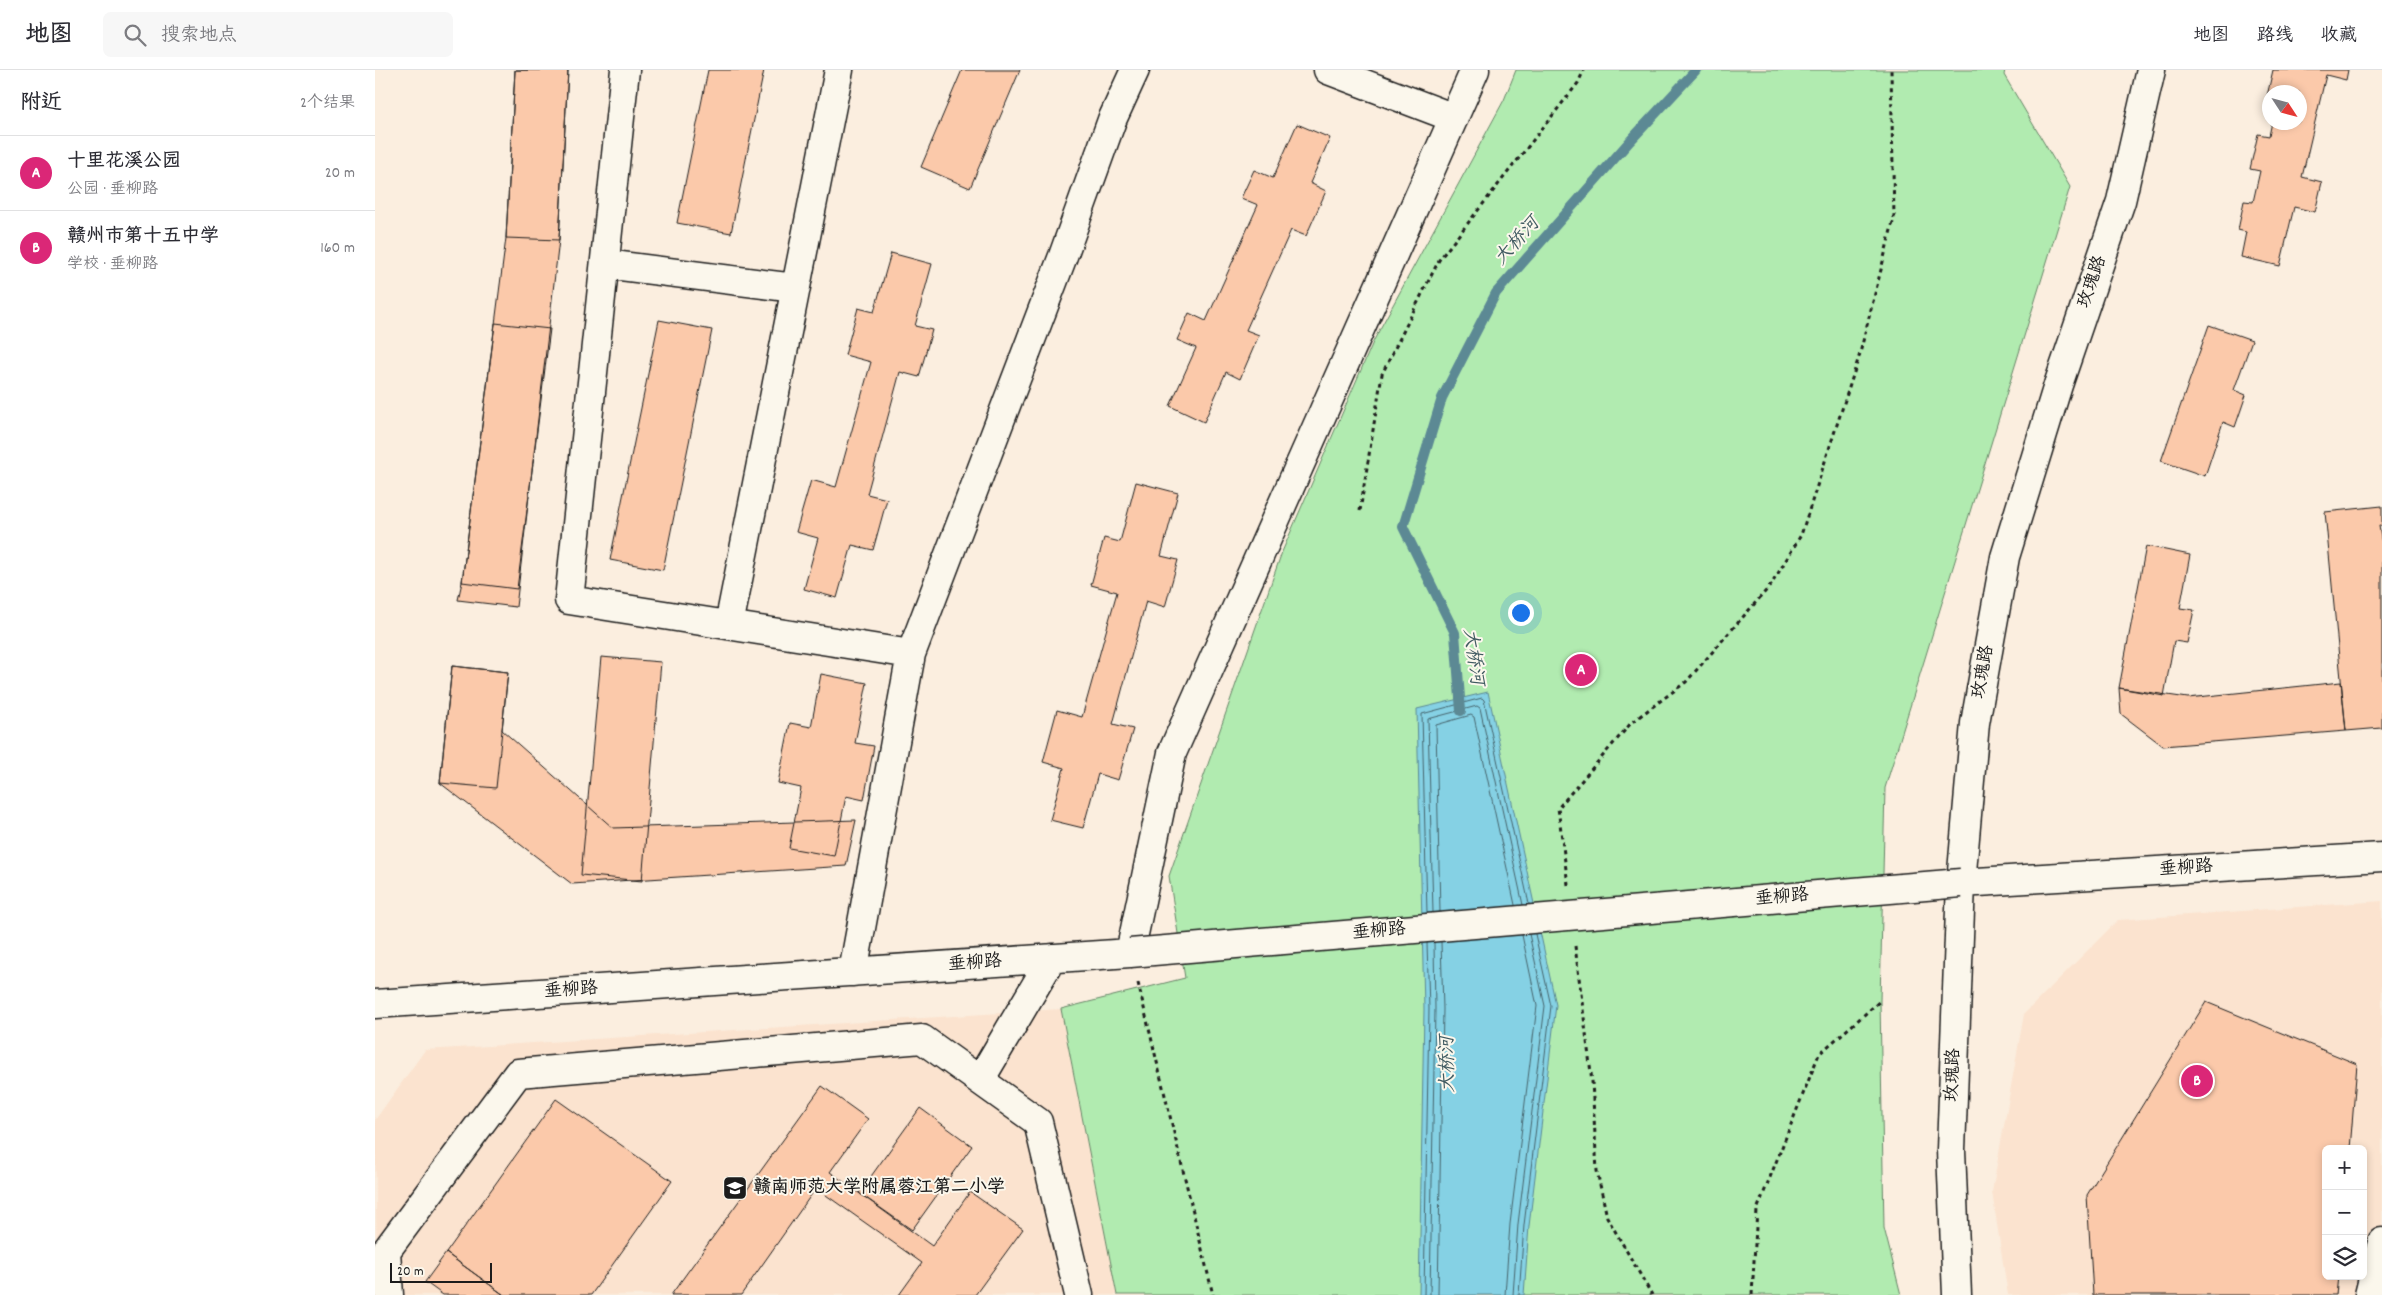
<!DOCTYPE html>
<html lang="zh">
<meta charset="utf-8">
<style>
body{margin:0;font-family:Dekko,"LXGW WenKai TC",sans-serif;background:#f7f7f7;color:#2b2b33}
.controls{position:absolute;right:15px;bottom:15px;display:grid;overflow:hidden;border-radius:8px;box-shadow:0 2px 8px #0003}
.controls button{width:45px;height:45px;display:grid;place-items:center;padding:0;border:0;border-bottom:1px solid #e1e1e2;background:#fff;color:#2b2b33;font:25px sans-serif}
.compass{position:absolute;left:1887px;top:15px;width:45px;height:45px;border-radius:50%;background:#fff;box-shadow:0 2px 8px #0003;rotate:126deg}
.scale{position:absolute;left:15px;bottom:12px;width:102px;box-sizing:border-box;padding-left:5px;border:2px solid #1c1c1c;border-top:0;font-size:14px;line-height:18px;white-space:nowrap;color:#1c1c1c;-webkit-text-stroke:4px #fbf7ec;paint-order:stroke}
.you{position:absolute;left:1145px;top:542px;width:18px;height:18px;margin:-12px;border:4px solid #fff;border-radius:50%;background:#1a73e8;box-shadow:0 0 0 8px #1a73e833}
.badge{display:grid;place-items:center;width:32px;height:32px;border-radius:50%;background:#db2777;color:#fff;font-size:16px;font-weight:700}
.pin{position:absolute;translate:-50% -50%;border:2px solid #fff;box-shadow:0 1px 5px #0006}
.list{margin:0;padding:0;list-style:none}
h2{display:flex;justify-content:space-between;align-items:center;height:65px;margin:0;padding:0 20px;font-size:21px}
h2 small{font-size:16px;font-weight:400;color:#7c7c81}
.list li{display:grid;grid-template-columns:32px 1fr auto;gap:15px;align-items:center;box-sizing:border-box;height:75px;padding:0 20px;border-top:1px solid #e1e1e2}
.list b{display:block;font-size:19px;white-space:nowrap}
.list p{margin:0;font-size:16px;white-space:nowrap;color:#7c7c81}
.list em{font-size:16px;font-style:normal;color:#7c7c81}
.icon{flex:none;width:28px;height:28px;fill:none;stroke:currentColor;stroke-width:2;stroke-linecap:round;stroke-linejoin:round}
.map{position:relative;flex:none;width:2007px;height:1225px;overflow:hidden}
header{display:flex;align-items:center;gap:30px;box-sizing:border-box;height:70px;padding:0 25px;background:#fff;border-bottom:1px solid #e1e1e2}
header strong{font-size:24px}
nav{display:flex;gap:28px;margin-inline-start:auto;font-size:18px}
.search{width:350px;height:45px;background:#f7f7f7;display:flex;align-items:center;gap:12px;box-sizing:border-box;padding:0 18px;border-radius:8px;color:#7c7c81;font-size:19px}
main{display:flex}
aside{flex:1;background:#fff}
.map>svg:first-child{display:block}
.built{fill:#fbe3cf;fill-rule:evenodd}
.green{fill:#b1ebb0;stroke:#668466}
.water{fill:#85d1e4;stroke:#5b8994}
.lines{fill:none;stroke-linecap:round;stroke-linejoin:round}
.shore{stroke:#46646c;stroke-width:1}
.stream{stroke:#5b8994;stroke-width:10}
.building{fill:#fbc9aa;stroke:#1c1c1c}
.minor-casing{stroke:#1c1c1c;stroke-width:31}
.path{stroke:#1c1c1c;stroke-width:3;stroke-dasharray:4 4;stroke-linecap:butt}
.minor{stroke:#fbf7ec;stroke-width:28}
.minor-bridge-casing{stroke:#1c1c1c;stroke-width:31;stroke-linecap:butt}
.minor-bridge{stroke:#fbf7ec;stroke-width:28}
.labels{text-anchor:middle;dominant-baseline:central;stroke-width:4;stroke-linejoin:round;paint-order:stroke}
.street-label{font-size:18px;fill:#1c1c1c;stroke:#fbf7ec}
.poi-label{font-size:18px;font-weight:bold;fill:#1c1c1c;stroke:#fbf7ec;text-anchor:start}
.water-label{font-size:19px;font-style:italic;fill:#415b62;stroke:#fbf7ec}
</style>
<header>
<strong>地图</strong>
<div class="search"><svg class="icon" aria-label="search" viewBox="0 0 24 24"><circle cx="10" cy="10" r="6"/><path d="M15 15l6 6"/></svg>搜索地点</div>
<nav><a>地图</a><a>路线</a><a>收藏</a></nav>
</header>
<main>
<aside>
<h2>附近<small>2个结果</small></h2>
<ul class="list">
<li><span class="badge">A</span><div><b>十里花溪公园</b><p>公园 · 垂柳路</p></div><em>20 m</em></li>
<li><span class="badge">B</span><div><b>赣州市第十五中学</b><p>学校 · 垂柳路</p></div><em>160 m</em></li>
</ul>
</aside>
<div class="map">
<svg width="2007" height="1225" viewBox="0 0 2007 1225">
<rect width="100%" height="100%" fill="#fbeedf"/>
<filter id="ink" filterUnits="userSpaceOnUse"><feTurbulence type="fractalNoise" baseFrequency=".02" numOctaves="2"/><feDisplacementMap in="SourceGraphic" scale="10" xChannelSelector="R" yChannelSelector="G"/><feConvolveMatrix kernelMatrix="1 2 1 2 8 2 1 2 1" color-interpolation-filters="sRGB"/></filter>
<g filter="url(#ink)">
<!-- built -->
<path class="built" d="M 2007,831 L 2007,1225 L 1633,1225 L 1617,1122 L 1649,944 L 1743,850 ZM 1951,1079 L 1988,1079 L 1988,1206 L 1951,1206 Z
M 686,939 L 742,1225 L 2,1225 L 0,1050 L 50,980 Z"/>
<!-- green -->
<path class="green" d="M 1141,0 L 1630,0 L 1629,5 L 1695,117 L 1510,718 L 1505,931 L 1509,1158 L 1526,1225 L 742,1225 L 686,939 L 810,908 L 794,806 L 907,482 L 999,270 L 1129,30 Z"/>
<!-- water -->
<path class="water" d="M 1113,622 L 1181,935 L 1154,1156 L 1149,1225 L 1044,1225 L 1049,939 L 1042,639 Z"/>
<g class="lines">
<!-- shore -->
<path class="shore" d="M 1058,842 L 1053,649 L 1102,636 L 1105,638 L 1148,835
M 1065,842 L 1061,655 L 1096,645 L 1099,647 L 1140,835
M 1052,843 L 1047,644 L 1107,628 L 1109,630 L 1154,834
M 1049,1225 L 1054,939 L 1052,873
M 1055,1225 L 1060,939 L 1059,872
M 1063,1225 L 1068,939 L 1066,872
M 1130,1225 L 1135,1154 L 1162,936 L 1147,865
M 1138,1225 L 1143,1154 L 1170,936 L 1154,864
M 1144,1225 L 1149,1155 L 1176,936 L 1160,864"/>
<!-- stream -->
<path class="stream" d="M 1086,641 L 1080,563 L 1028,457 L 1067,328 L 1121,223 L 1255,71 L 1321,0"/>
</g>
<!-- building -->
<path class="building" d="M 140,0 L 193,0 L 184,170 L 131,168 Z
M 140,0 L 193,0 L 184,170 L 141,537 L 83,530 L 87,512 L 131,168 Z
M 333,0 L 389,0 L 356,163 L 302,153 Z
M 587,0 L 645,0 L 595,118 L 546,97 Z
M 1898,0 L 1973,0 L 1971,10 L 1951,5 L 1927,107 L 1947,112 L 1940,142 L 1919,137 L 1905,196 L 1866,187 L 1871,162 L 1863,160 L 1869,131 L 1878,132 L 1885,101 L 1875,99 L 1883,64 L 1894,66 L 1897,52 L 1924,52 L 1924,22 L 1894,22 L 1894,27 L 1892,26 Z
M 922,54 L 955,68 L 935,113 L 951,121 L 931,166 L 916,160 L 871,260 L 884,265 L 865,309 L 851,302 L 829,352 L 795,336 L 821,278 L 802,270 L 814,243 L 831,251 L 883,135 L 866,128 L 879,100 L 898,108 Z
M 516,183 L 557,194 L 540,256 L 557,260 L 544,307 L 525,302 L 492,424 L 512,429 L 498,480 L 477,475 L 462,528 L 429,519 L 443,468 L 421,462 L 436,410 L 461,417 L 496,292 L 470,285 L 483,238 L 499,242 Z
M 284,250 L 337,260 L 288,500 L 235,490 Z
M 120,253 L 175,259 L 142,519 L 87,512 Z
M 1834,255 L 1877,270 L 1859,320 L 1871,325 L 1860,357 L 1848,352 L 1830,406 L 1786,391 Z
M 761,412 L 803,423 L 786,486 L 803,490 L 790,537 L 771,531 L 738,654 L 758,659 L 743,710 L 723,704 L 708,758 L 675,750 L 689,698 L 668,692 L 682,640 L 707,647 L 742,522 L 716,515 L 729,468 L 745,472 Z
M 2007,436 L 2007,456 L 2004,456 L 2007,474 L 2007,658 L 1971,661 L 1950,442 Z
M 1771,476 L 1815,485 L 1805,538 L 1819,540 L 1812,573 L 1799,571 L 1789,626 L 1744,618 Z
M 226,587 L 286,592 L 267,811 L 206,805 Z
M 77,596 L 133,602 L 121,718 L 65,713 Z
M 77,596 L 133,602 L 127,660 L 238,758 L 481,750 L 471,796 L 197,814 L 65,713 Z
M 446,604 L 492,613 L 480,673 L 499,676 L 489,730 L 471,726 L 459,786 L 414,778 L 426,718 L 403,713 L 415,653 L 436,657 Z
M 1966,612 L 1971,661 L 1788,676 L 1746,644 L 1744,618 L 1813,628 Z
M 1831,932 L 1982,994 L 1975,1079 L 1951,1079 L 1951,1206 L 1963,1206 L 1961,1225 L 1718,1225 L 1712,1125 Z
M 447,1016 L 493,1049 L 455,1102 L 557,1176 L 595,1122 L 648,1159 L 600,1225 L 524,1225 L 547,1193 L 441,1118 L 366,1225 L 296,1225 Z
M 181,1029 L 297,1111 L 216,1225 L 129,1225 L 71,1183 Z
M 545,1038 L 597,1076 L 537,1160 L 484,1123 Z
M 71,1183 L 129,1225 L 68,1225 L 50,1212 Z"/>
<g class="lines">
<defs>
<path id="minor" d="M 250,0 L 194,530 L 536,584
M 953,0 L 1079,48
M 230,194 L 420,218
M 354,555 L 464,0
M 1586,813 L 2007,787
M 478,902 L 536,584 L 688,186 L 737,50 L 760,0
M 0,934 L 755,883 L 797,683 L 1100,0
M 605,1010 L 677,888
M 14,1225 L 11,1181 L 143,1003 L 547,969 L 663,1052 L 704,1225
M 1582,1225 L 1576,1080 L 1586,813 L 1600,653 L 1630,487 L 1683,315 L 1746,131 L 1776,0
M 1994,1225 L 2007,1172"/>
</defs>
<!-- minor casing -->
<use href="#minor" class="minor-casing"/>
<!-- path -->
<path class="path" d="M 985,441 L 1007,304 L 1064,190 L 1203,13 L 1209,0
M 1193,815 L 1183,738 L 1257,652 L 1311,612 L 1396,515 L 1426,465 L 1484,287 L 1519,148 L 1516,0
M 1200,876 L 1217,1011 L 1222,1101 L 1232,1147 L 1277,1225
M 763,913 L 838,1225
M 1377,1225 L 1382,1140 L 1444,984 L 1505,931"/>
<!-- minor -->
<use href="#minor" class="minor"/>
<defs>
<path id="minor-bridge" d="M 755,883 L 1586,813"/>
</defs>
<!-- minor-bridge casing -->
<use href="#minor-bridge" class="minor-bridge-casing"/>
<!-- minor-bridge -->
<use href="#minor-bridge" class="minor-bridge"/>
</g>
</g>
<!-- icons -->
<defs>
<symbol id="school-square" viewBox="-11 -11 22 22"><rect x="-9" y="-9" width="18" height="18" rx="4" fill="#1c1c1c" stroke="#fbf7ec"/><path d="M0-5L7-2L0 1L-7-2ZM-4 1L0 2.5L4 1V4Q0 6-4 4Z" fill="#fff"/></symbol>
</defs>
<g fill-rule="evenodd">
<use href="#school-square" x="346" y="1104" width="28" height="28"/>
</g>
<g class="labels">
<!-- street labels -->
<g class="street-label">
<text transform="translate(1718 212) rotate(-71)">玫瑰路</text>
<text transform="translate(1609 602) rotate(-80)">玫瑰路</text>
<text transform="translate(1811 799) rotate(-4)">垂柳路</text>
<text transform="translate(1407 828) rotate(-5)">垂柳路</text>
<text transform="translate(1004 862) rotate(-5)">垂柳路</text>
<text transform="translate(600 894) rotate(-4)">垂柳路</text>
<text transform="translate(196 921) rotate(-4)">垂柳路</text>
<text transform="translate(1579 1005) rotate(-88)">玫瑰路</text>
</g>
<!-- poi labels -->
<g class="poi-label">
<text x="378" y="1118">赣南师范大学附属蓉江第二小学</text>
</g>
<!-- water labels -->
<g class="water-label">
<text transform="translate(1143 172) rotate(-48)">大桥河</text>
<text transform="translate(1097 587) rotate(82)">大桥河</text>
<text transform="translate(1074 994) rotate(-91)">大桥河</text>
</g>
</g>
</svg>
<div class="controls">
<button>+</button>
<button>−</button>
<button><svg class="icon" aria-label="layers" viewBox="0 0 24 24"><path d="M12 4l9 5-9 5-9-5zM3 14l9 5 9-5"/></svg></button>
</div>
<svg class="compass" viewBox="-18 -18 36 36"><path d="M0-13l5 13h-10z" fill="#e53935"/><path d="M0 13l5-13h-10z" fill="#7c7c81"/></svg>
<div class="scale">20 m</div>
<div class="you"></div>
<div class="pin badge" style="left:1206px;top:600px">A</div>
<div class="pin badge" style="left:1822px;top:1011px">B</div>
</div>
</main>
